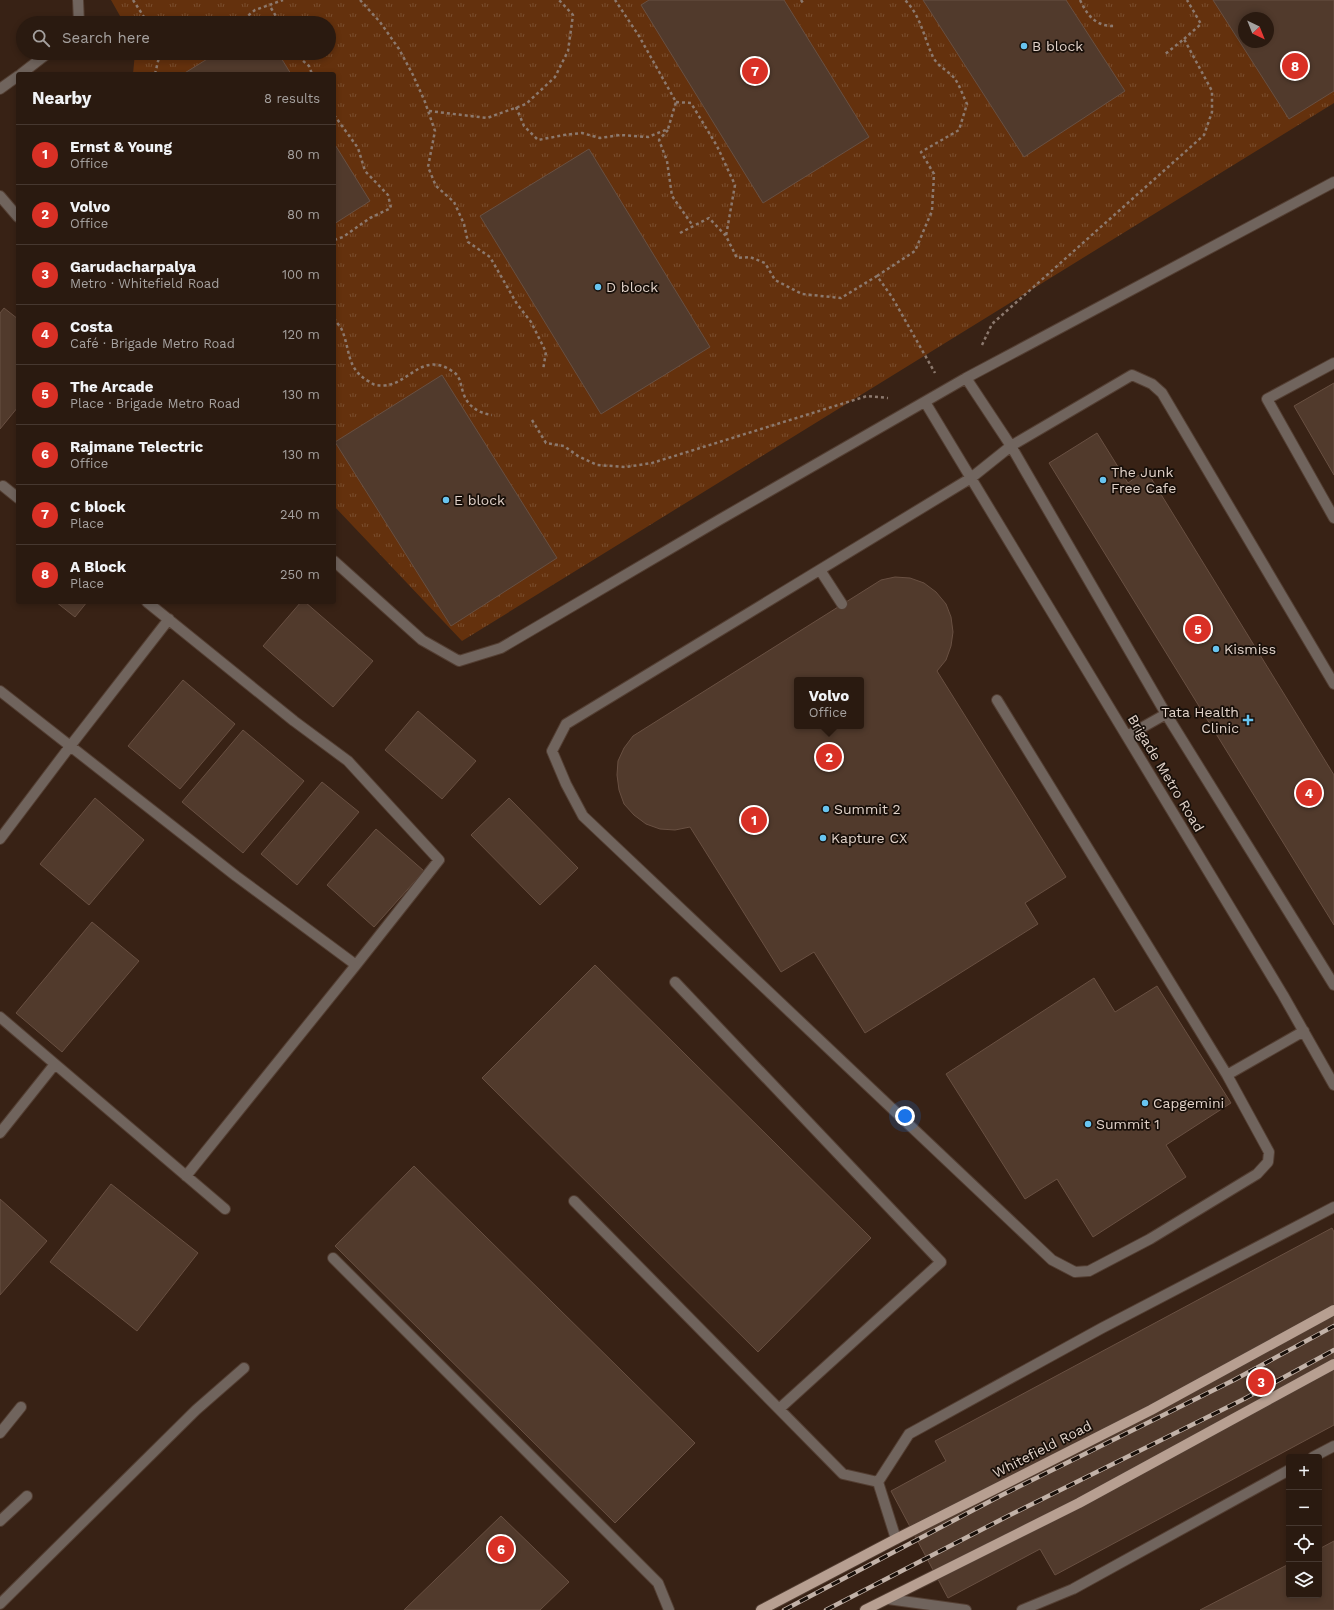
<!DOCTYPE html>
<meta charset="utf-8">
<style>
body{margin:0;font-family:"Work Sans",sans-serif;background:#36271e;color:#f1f3f6}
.controls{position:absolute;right:12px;bottom:12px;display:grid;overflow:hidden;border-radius:4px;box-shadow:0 2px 6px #0003}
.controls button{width:36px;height:36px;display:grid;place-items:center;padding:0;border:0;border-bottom:1px solid #463830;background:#2a1a10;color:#f1f3f6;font:20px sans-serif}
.compass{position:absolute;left:1238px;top:12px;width:36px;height:36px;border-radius:50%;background:#2a1a10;box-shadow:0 2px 6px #0003;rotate:137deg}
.you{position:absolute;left:905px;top:1116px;width:14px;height:14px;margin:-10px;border:3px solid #fff;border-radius:50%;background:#1a73e8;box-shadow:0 0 0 6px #1a73e833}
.badge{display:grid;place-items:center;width:26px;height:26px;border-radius:50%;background:#d93025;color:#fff;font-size:13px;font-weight:700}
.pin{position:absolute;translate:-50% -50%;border:2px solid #fff;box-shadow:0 1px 4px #0006}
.popup{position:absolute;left:794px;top:677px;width:70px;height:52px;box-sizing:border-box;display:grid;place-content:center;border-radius:4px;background:#2a1a10;filter:drop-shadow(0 1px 3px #0005);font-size:13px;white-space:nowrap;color:#a5a19f}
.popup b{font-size:15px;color:#f1f3f6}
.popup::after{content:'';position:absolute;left:50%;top:100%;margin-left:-8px;border:8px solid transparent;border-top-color:#2a1a10}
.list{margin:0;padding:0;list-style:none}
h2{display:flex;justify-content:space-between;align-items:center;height:52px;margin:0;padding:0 16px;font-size:17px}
h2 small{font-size:13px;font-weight:400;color:#a5a19f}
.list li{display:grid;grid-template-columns:26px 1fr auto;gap:12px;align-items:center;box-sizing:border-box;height:60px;padding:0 16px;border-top:1px solid #463830}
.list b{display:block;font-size:15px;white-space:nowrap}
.list p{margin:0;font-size:13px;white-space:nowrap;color:#a5a19f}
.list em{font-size:13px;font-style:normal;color:#a5a19f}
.icon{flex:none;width:22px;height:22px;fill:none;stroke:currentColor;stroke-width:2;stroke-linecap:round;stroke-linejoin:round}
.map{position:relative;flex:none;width:1334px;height:1610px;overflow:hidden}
.search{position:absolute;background:#2a1a10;box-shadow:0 2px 6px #0003;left:16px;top:16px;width:320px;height:44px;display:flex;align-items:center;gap:10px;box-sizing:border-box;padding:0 14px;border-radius:22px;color:#a5a19f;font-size:15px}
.panel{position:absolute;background:#2a1a10;box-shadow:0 2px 6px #0003;left:16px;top:72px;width:320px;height:532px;border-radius:4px}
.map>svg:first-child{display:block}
.park{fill:url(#park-tufts);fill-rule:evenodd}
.building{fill:#513a2c;stroke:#695042;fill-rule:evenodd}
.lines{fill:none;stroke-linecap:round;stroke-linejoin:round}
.minor-casing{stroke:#533e32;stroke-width:12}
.major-casing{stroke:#533e32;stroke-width:12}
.path{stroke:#8c796e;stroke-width:2.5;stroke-dasharray:3 3;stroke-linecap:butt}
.minor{stroke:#70645d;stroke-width:10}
.major{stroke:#b79f91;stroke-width:10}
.rail-casing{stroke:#c2b2a8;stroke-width:4.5}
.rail{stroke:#180f09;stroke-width:3;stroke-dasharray:9;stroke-linecap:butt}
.poi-dot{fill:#68c4f0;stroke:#180f09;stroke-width:1.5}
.labels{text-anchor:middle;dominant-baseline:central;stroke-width:3.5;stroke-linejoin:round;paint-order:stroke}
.poi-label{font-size:14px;fill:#e1d2c9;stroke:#180f09;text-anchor:start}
.street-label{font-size:14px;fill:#e1d2c9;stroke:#180f09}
</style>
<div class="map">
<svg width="1334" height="1610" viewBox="0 0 1334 1610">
<defs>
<pattern id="park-tufts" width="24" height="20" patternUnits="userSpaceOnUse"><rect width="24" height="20" fill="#64310d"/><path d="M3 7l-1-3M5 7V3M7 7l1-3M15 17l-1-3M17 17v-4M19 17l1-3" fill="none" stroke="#7a4e2f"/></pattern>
</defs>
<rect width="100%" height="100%" fill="#382215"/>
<!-- park -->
<path class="park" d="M 111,0 L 1334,0 L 1334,103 L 462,641 L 334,506 L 334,74 L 133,74 L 135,53 L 329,53 L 329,23 L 124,23 ZM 1244,18 L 1268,18 L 1268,42 L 1244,42 Z"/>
<!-- building -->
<path class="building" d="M 649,0 L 784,0 L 869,137 L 763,203 L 641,5 Z
M 923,0 L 1066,0 L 1125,91 L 1024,157 Z
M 1213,0 L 1334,0 L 1334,91 L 1289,119 ZM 1244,18 L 1268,18 L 1268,42 L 1244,42 Z
M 217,53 L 278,53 L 291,74 L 183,74 Z
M 334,143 L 370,201 L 334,224 Z
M 589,149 L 710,347 L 601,414 L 480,216 Z
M 4,308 L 18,319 L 18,407 L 0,429 L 0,313 Z
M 442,375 L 557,558 L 451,626 L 335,442 Z
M 1334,383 L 1334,475 L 1294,406 Z
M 1097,433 L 1128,483 L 1146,470 L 1334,775 L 1334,925 L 1049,463 Z
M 895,577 L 910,578 L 924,583 L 936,592 L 946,604 L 951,617 L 953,632 L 951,646 L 946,660 L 937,671 L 1066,877 L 1025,903 L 1038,924 L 865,1033 L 814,952 L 781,972 L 690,827 L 675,830 L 660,829 L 646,824 L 634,815 L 624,804 L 619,790 L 617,775 L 618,761 L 624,748 L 633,736 L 881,580 ZM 797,680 L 861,680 L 861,726 L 797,726 Z
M 56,602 L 87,602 L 75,617 Z
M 301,602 L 305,602 L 373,661 L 333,707 L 263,646 Z
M 183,680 L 235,724 L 180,789 L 128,746 Z
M 418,711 L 476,761 L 442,799 L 385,750 Z
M 243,730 L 304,781 L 243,853 L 182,802 Z
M 322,782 L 359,812 L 297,885 L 261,854 Z
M 95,798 L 144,840 L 89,905 L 40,864 Z
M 509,798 L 578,868 L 540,905 L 471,835 Z
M 376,829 L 424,871 L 374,927 L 327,885 Z
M 92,922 L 139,961 L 62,1052 L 16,1013 Z
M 595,965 L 871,1238 L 758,1352 L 482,1078 Z
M 1094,978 L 1115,1012 L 1157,986 L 1231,1103 L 1166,1145 L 1186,1177 L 1093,1237 L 1057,1179 L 1025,1199 L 946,1074 Z
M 414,1166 L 695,1443 L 615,1523 L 335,1246 Z
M 111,1184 L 198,1253 L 137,1331 L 50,1262 Z
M 0,1199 L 47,1241 L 0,1295 Z
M 1332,1228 L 1334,1232 L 1334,1425 L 1055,1575 L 1040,1549 L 948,1598 L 891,1491 L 946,1461 L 935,1441 Z
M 501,1516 L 569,1582 L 540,1610 L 404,1610 Z
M 1334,1541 L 1334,1610 L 1200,1610 L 1289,1564 L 1289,1595 L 1319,1595 L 1319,1549 Z"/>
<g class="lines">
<defs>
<path id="minor" d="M 78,0 L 79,23
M 21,74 L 48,53
M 0,89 L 18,76
M 0,196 L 18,217
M 1334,363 L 1267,399 L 1334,518
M 966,378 L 1011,446 L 1166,714 L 1334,985
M 925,402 L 1283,995 L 1334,1085
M 3,486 L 18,498
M 334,561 L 422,640 L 459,661 L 501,648 L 719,520 L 966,378 L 1334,182
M 820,570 L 842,604
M 147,602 L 294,721 L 348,761 L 439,860 L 356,965 L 186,1176
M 0,691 L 236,876 L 356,965
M 997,700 L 1227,1075 L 1269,1152 L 1268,1162 L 1257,1174 L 1150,1239 L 1089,1271 L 1075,1272 L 1052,1260 L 583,816 L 566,784 L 552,751 L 566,724 L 971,478 L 1011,446 L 1132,375 L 1152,384 L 1162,393 L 1334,684
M 1127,736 L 1166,714
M 0,839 L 71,745 L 169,619
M 675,982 L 941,1262 L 779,1409
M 0,1017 L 55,1064 L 0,1133
M 55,1064 L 225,1209
M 1227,1075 L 1304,1031
M 574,1201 L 843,1474 L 878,1482
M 333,1258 L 658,1583 L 669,1610
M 0,1433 L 21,1407
M 1313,1457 L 1334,1446
M 0,1521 L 27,1496
M 896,1539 L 878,1482 L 909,1434 L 1102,1328 L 1334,1207
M 888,1599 L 966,1610
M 0,1604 L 196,1410 L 244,1368
M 1022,1610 L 1073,1589 L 1289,1470"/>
<path id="major" d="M 761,1610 L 896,1539 L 1151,1410 L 1334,1310
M 865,1610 L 1079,1503 L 1334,1364"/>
</defs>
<!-- minor casing -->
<use href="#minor" class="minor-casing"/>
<!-- major casing -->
<use href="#major" class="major-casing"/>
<!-- path -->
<path class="path" d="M 133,0 L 148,23
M 360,0 L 380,22 L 399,49 L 413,75 L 425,102 L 435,131 L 428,167 L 436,186 L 454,202 L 464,224 L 468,242 L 490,257 L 517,304 L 531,322 L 546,352 L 543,370
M 801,0 L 803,3
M 1080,0 C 1088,17 1097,27 1116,26
M 271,8 L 280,23
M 239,23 L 255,10 L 283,0
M 1184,39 L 1201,24 L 1187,0
M 294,53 L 309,66 L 312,74
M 155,74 L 160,53
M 676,102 L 691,103 L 717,146 L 735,185 L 726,236
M 516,107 L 524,126 L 538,140 L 564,135 L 582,133 L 600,138 L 620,135 L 648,137 L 668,129 L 676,102 L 639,36 L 615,0
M 429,111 L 487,118 L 526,104 L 555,77 L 568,51 L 573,15 L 559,0
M 334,115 L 358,148 L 365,171 L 388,195 L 391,208 L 370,218 L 343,237 L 334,240
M 668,130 L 659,140 L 667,161 L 672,196 L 693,226
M 680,233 L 709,218 L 726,236 L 737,258 L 750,257 L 765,263 L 775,280 L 802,294 L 841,298 L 877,276 L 892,297 L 935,373
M 877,276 L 915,251 L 932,211 L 934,174 L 921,152 L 959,130 L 967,104 C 963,96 960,86 955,79 C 949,71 938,67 933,57 C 924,38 921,16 905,0
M 334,318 C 336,322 339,325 341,328 C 351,349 345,367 368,381 C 371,382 373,385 376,385 C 407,391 419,349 452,371 C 461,376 460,384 463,392 C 467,406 478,413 492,415
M 982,345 L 992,324 L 1204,135 L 1212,112 L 1212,91 L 1184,39 L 1164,55
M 532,420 L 546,443 L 564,446 L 578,456 L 597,465 L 626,467 L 652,463 L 867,396 L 888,398"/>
<!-- minor -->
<use href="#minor" class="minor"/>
<!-- major -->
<use href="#major" class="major"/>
<defs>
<path id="rail" d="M 784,1610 L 1000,1496 L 1234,1380 L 1334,1326
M 826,1610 L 1010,1515 L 1244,1399 L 1334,1350"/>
</defs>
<!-- rail casing -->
<use href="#rail" class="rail-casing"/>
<!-- rail -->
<use href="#rail" class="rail"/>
</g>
<!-- markers -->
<g class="poi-dot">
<circle cx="1024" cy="46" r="4"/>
<circle cx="598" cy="287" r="4"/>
<circle cx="1103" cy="480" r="4"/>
<circle cx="446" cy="500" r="4"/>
<circle cx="1216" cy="649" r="4"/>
<path d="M1246 714h4v4h4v4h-4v4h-4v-4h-4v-4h4z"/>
<circle cx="826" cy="809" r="4"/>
<circle cx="823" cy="838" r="4"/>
<circle cx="1145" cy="1103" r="4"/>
<circle cx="1088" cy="1124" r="4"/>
</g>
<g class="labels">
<!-- poi labels -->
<g class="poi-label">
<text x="1032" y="46">B block</text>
<text x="606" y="287">D block</text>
<text x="1111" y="472">The Junk<tspan x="1111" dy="16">Free Cafe</tspan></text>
<text x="454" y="500">E block</text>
<text x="1224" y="649">Kismiss</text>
<text x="1239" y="712" text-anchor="end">Tata Health<tspan x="1239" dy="16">Clinic</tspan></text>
<text x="834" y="809">Summit 2</text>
<text x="831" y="838">Kapture CX</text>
<text x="1153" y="1103">Capgemini</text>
<text x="1096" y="1124">Summit 1</text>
</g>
<!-- street labels -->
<g class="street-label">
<text transform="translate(1166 773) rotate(59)">Brigade Metro Road</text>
<text transform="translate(1042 1449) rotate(-27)">Whitefield Road</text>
</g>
</g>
</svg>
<div class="controls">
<button>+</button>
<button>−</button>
<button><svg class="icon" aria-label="locate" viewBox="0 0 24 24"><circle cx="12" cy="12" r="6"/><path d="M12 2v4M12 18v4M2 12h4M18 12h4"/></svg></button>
<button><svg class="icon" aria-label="layers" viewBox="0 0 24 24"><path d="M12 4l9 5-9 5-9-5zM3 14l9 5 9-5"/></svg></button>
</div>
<svg class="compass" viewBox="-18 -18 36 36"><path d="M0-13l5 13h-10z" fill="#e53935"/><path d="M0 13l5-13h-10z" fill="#a5a19f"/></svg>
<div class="you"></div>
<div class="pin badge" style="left:754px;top:820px">1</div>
<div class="pin badge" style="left:829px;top:757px">2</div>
<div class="popup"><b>Volvo</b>Office</div>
<div class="pin badge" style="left:1261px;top:1382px">3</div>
<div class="pin badge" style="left:1309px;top:793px">4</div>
<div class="pin badge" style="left:1198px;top:629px">5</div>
<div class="pin badge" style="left:501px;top:1549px">6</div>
<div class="pin badge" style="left:755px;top:71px">7</div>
<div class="pin badge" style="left:1295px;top:66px">8</div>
<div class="search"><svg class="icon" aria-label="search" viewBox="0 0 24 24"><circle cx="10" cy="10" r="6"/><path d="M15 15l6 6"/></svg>Search here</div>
<section class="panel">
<h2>Nearby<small>8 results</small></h2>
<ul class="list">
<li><span class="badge">1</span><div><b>Ernst &amp; Young</b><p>Office</p></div><em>80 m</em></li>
<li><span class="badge">2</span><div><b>Volvo</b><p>Office</p></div><em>80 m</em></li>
<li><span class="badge">3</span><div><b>Garudacharpalya</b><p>Metro · Whitefield Road</p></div><em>100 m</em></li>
<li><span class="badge">4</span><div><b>Costa</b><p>Café · Brigade Metro Road</p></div><em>120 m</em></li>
<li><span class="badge">5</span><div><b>The Arcade</b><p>Place · Brigade Metro Road</p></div><em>130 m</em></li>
<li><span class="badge">6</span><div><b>Rajmane Telectric</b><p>Office</p></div><em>130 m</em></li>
<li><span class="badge">7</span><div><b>C block</b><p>Place</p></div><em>240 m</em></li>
<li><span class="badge">8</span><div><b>A Block</b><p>Place</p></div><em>250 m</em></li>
</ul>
</section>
</div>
